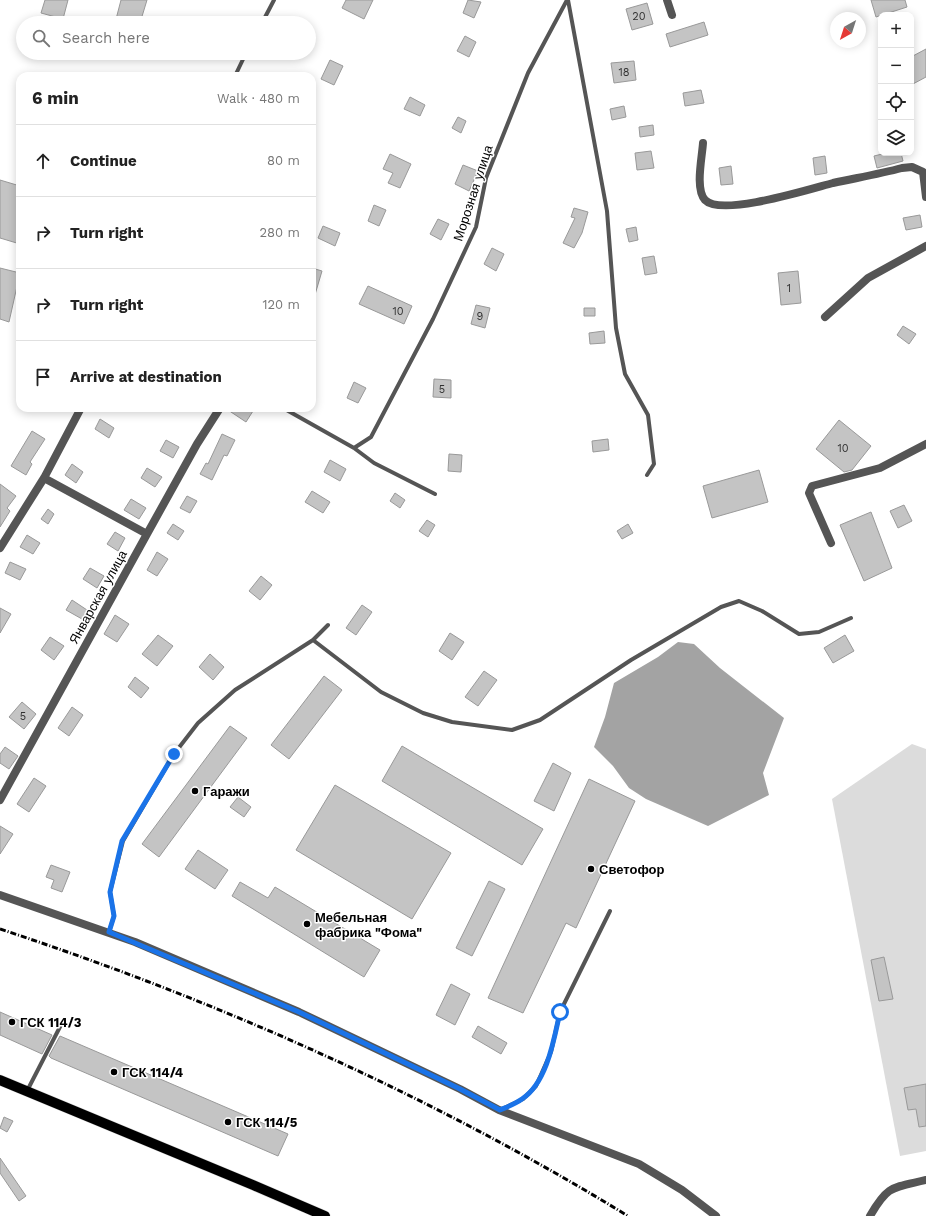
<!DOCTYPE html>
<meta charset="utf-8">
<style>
body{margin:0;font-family:"Work Sans",sans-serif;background:#f2f2f2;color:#222}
.controls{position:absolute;right:12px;top:12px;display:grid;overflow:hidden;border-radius:8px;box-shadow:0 2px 10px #0003}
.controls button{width:36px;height:36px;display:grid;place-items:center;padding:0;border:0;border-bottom:1px solid #e0e0e0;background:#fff;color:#222;font:20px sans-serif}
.compass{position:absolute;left:830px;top:12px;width:36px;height:36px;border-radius:50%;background:#fff;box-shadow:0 2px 10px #0003;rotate:219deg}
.stop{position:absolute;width:12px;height:12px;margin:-9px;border:3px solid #1a73e8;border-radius:50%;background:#fff}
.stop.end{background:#1a73e8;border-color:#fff;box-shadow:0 1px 4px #0008}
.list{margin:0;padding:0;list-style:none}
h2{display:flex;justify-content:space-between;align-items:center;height:52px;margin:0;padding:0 16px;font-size:17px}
h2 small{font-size:13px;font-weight:400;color:#767676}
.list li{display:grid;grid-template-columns:26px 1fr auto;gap:12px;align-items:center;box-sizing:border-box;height:72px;padding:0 16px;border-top:1px solid #e0e0e0}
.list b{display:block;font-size:15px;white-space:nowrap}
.list em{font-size:13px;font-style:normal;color:#767676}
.icon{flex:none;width:22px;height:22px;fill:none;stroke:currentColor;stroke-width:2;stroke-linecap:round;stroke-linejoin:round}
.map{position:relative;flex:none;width:926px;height:1216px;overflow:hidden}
.search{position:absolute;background:#fff;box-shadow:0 2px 10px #0003;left:16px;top:16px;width:300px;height:44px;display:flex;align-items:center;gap:10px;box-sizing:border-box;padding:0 14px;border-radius:22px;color:#767676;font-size:15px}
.panel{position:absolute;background:#fff;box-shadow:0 2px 10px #0003;left:16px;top:72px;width:300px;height:340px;border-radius:12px}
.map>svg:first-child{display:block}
.green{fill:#dcdcdc}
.water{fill:#a3a3a3}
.building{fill:#c4c4c4;stroke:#999}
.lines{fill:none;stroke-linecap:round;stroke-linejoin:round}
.primary-casing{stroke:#dbdbdb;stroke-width:11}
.service{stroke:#555;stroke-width:4}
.minor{stroke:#555;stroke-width:8}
.primary{stroke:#000;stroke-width:10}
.rail{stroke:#000;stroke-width:3;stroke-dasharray:6 2 1 2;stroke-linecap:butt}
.route{stroke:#1a73e8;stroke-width:5}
.poi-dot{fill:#000;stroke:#fff;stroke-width:1.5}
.labels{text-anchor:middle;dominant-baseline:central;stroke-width:3;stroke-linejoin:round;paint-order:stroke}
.number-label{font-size:11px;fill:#313131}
.street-label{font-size:13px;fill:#000;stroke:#fff}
.poi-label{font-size:13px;font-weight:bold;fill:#000;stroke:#fff;text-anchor:start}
</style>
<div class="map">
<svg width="926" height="1216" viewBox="0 0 926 1216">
<rect width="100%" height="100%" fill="#fff"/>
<!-- green -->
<path class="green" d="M 912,744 L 926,749 L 926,1151 L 900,1156 L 832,799 Z"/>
<!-- water -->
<path class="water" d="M 678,642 L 694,644 L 720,668 L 784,718 L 763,773 L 769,795 L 708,826 L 646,799 L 629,788 L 613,766 L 594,747 L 605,717 L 614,683 L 658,657 Z"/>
<!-- building -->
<path class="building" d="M 45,0 L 68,0 L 63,19 L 41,13 Z
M 121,0 L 147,0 L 140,23 L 115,23 Z
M 346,0 L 373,0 L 364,19 L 342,8 Z
M 468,0 L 481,2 L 474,18 L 463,13 Z
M 871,0 L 905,0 L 907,7 L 876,17 Z
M 647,3 L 653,24 L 632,30 L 626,9 Z
M 704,22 L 708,35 L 670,47 L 666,34 Z
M 465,36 L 476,42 L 469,57 L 457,51 Z
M 926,49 L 926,77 L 911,85 L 911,57 Z
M 330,60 L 343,66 L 334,85 L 321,79 Z
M 634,61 L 636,80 L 614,83 L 611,63 Z
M 701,90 L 704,103 L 685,106 L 683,93 Z
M 410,97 L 425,105 L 420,116 L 404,109 Z
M 624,106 L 626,117 L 612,120 L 610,109 Z
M 458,117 L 466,121 L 461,133 L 452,128 Z
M 653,125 L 654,135 L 640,137 L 639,127 Z
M 651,151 L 654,168 L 637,170 L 635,153 Z
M 886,153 L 901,153 L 903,161 L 877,168 L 874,156 Z
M 390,154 L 411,164 L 400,188 L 388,183 L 393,173 L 383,169 Z
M 825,156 L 827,173 L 815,175 L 813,158 Z
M 463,165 L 478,171 L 469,191 L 455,184 Z
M 731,166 L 733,184 L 721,185 L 719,168 Z
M 0,180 L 20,186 L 20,244 L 0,238 Z
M 374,205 L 386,210 L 379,226 L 368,221 Z
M 574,208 L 588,212 L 582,233 L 574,248 L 563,243 L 575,218 L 571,217 Z
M 920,215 L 922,227 L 906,230 L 903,218 Z
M 438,219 L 449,224 L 441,240 L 430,234 Z
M 323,226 L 340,233 L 335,246 L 318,238 Z
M 636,227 L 638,240 L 629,242 L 626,229 Z
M 492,248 L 504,254 L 496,271 L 484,264 Z
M 654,256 L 657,273 L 645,275 L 642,258 Z
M 0,268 L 20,273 L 9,322 L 0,319 Z
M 312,268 L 322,271 L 314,298 L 312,298 Z
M 798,271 L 801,303 L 781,305 L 778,273 Z
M 368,286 L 412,306 L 404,324 L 359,304 Z
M 476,305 L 490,308 L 485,328 L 471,324 Z
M 584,308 L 595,308 L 595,316 L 584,316 Z
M 903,326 L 916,334 L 909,344 L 897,335 Z
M 604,331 L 605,343 L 590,344 L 589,333 Z
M 434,379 L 451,380 L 451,398 L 433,397 Z
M 354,382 L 366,388 L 358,403 L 347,398 Z
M 225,408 L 247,408 L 253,411 L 246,422 Z
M 100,419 L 114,428 L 109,438 L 95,429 Z
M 839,420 L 871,446 L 852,470 L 844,472 L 816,449 Z
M 32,431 L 45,439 L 30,462 L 32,464 L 26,475 L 11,466 Z
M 222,434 L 235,440 L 227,456 L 224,455 L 212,480 L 200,474 L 206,463 L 208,464 Z
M 608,439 L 609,450 L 593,452 L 592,441 Z
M 166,440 L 179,447 L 173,458 L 160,451 Z
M 449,454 L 462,455 L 461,472 L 448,471 Z
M 330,460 L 346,469 L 340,481 L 324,472 Z
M 72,464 L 83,472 L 76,483 L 65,475 Z
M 147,468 L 162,477 L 155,487 L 141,478 Z
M 759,470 L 768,502 L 712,518 L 703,486 Z
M 0,484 L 16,496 L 7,508 L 10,511 L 0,527 Z
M 312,491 L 330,502 L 323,513 L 305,502 Z
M 395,493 L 405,500 L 400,508 L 390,501 Z
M 187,496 L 197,501 L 190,513 L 180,508 Z
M 131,499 L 146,508 L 139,519 L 124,510 Z
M 904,505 L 912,521 L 898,528 L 890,511 Z
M 48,509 L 54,514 L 48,524 L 41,519 Z
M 871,512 L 892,568 L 864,581 L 840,525 Z
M 427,520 L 435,525 L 428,537 L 419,531 Z
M 173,524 L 184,531 L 178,540 L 167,533 Z
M 628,524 L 633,533 L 622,539 L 617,531 Z
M 115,532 L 125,538 L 118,551 L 107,544 Z
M 27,535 L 40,543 L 33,554 L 20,547 Z
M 157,552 L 168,559 L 157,576 L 147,570 Z
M 10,562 L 26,569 L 20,580 L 5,573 Z
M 90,568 L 104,576 L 97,588 L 83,579 Z
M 261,576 L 272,585 L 260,600 L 249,591 Z
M 72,600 L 87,610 L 82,619 L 66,610 Z
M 362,605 L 372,612 L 356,635 L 346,628 Z
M 0,608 L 11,614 L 0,633 Z
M 115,615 L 129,624 L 117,642 L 104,634 Z
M 450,633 L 464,642 L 452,660 L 439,651 Z
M 158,635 L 173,646 L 157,666 L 142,654 Z
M 845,635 L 854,651 L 833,663 L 824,648 Z
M 50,637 L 64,646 L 54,660 L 41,650 Z
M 210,654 L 224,667 L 213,680 L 199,667 Z
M 484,671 L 497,680 L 478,706 L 465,697 Z
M 324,676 L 342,690 L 289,759 L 271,745 Z
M 135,677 L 149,688 L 141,698 L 128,687 Z
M 22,702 L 36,714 L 24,729 L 9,717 Z
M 72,707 L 83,715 L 69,736 L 58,728 Z
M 230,726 L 247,738 L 159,857 L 142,844 Z
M 402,746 L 543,829 L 522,865 L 382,781 Z
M 5,747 L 18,756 L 9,769 L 0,763 L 0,754 Z
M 553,763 L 571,773 L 554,811 L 534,801 Z
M 34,778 L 46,786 L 29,812 L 17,804 Z
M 589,779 L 635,801 L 576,928 L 566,923 L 523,1013 L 488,998 Z
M 335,785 L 451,853 L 412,919 L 296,850 Z
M 238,797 L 251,807 L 244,817 L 230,807 Z
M 0,826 L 13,834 L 0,854 Z
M 198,850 L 228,870 L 215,889 L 185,869 Z
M 51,865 L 70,872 L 62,892 L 51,888 L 54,880 L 46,877 Z
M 489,881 L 505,889 L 472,956 L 456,948 Z
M 240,882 L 268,898 L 275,887 L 380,950 L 364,977 L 232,896 Z
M 884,957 L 893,999 L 879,1001 L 871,960 Z
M 451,984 L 470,994 L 455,1025 L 436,1015 Z
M 0,1012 L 52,1035 L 42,1054 L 0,1035 Z
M 478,1026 L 507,1043 L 501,1054 L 472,1037 Z
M 60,1036 L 288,1134 L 278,1156 L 51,1058 L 49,1056 Z
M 926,1084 L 926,1126 L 919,1127 L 916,1109 L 908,1110 L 904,1088 Z
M 4,1117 L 13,1121 L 7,1132 L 0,1128 Z
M 0,1158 L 26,1196 L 19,1201 L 0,1173 Z"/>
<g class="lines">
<defs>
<path id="primary" d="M 0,1080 L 253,1185 L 325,1216"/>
</defs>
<!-- primary casing -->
<use href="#primary" class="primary-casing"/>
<!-- service -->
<path class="service" d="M 568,0 L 607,211 L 616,328 L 625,374 L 648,415 L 654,464 L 647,475
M 262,23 L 274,0
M 235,76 L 246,53
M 283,408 L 354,448 L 374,463 L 435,494
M 354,448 L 371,437 L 433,319 L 476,227 L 486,178 L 528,73 L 567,0
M 313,640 L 328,625
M 109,932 L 114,916 L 110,892 L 123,841 L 174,754 L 198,723 L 235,690 L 313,640 L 381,692 L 423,713 L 452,722 L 512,730 L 540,720 L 631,660 L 721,607 L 739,601 L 762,611 L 799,634 L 819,632 L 851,618
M 27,1091 L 63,1021
M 500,1110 L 523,1099 L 536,1086 L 551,1052 L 560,1012 L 610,911"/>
<!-- minor -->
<path class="minor" d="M 667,0 L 672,15
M 703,143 C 702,158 695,189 705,200 C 721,217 810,189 833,183 C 856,178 879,174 902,168 L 912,167 L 923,172 L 926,197
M 825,317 L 868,278 L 926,246
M 44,478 L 147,534
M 831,543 L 809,493 L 812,486 L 880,468 L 926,444
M 0,548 L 44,478 L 81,408
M 0,800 L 147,534 L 197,444 L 220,408
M 0,895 L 135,942 L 299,1012 L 460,1089 L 499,1110 L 639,1164 L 682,1190 L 716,1216
M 870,1216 C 888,1185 892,1188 926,1180"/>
<!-- primary -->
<use href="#primary" class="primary"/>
<!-- rail -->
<path class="rail" d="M 0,929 C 219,1001 432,1096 628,1216"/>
</g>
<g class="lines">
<!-- route -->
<path class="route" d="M 174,754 L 122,841 L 110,892 L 114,916 L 109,932 L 299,1012 L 460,1089 L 500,1110 C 507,1107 515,1104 522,1099 C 547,1083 554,1039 560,1012"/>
</g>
<!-- markers -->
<g class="poi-dot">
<circle cx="195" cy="791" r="4"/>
<circle cx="591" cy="869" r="4"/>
<circle cx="307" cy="924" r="4"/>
<circle cx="12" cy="1022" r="4"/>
<circle cx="114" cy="1072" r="4"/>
<circle cx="228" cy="1122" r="4"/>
</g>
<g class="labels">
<!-- number labels -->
<g class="number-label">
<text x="639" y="16">20</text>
<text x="624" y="72">18</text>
<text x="789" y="288">1</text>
<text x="398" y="311">10</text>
<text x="480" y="316">9</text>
<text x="442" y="389">5</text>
<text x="843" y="448">10</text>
<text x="23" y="716">5</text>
</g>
<!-- street labels -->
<g class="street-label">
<text transform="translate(473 193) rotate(-72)">Морозная улица</text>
<text transform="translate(98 597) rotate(-61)">Январская улица</text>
</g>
<!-- poi labels -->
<g class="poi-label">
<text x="203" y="791">Гаражи</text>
<text x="599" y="869">Светофор</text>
<text x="315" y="917">Мебельная<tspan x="315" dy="15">фабрика "Фома"</tspan></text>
<text x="20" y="1022">ГСК 114/3</text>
<text x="122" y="1072">ГСК 114/4</text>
<text x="236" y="1122">ГСК 114/5</text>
</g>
</g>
</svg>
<div class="controls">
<button>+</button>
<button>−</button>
<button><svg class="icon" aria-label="locate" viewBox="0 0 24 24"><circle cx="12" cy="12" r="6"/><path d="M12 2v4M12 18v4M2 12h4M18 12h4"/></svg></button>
<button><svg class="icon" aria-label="layers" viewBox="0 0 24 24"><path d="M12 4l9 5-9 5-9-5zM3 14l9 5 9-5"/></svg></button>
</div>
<svg class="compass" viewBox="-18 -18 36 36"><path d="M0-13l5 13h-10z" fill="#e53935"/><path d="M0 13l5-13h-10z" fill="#767676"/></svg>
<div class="stop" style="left:560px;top:1012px"></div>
<div class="stop end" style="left:174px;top:754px"></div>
<div class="search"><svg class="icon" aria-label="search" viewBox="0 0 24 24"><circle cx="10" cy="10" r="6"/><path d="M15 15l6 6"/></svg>Search here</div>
<section class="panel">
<h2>6 min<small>Walk · 480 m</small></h2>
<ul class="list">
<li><svg class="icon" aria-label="ahead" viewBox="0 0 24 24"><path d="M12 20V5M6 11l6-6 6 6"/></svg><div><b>Continue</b></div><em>80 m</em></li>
<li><svg class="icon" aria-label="right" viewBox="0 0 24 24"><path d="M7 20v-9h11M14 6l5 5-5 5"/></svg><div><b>Turn right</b></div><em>280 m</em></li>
<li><svg class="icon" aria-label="right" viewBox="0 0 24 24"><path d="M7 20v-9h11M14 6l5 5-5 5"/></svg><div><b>Turn right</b></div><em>120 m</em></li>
<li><svg class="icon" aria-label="arrive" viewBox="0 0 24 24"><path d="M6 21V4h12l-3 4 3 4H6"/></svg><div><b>Arrive at destination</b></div></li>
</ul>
</section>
</div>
